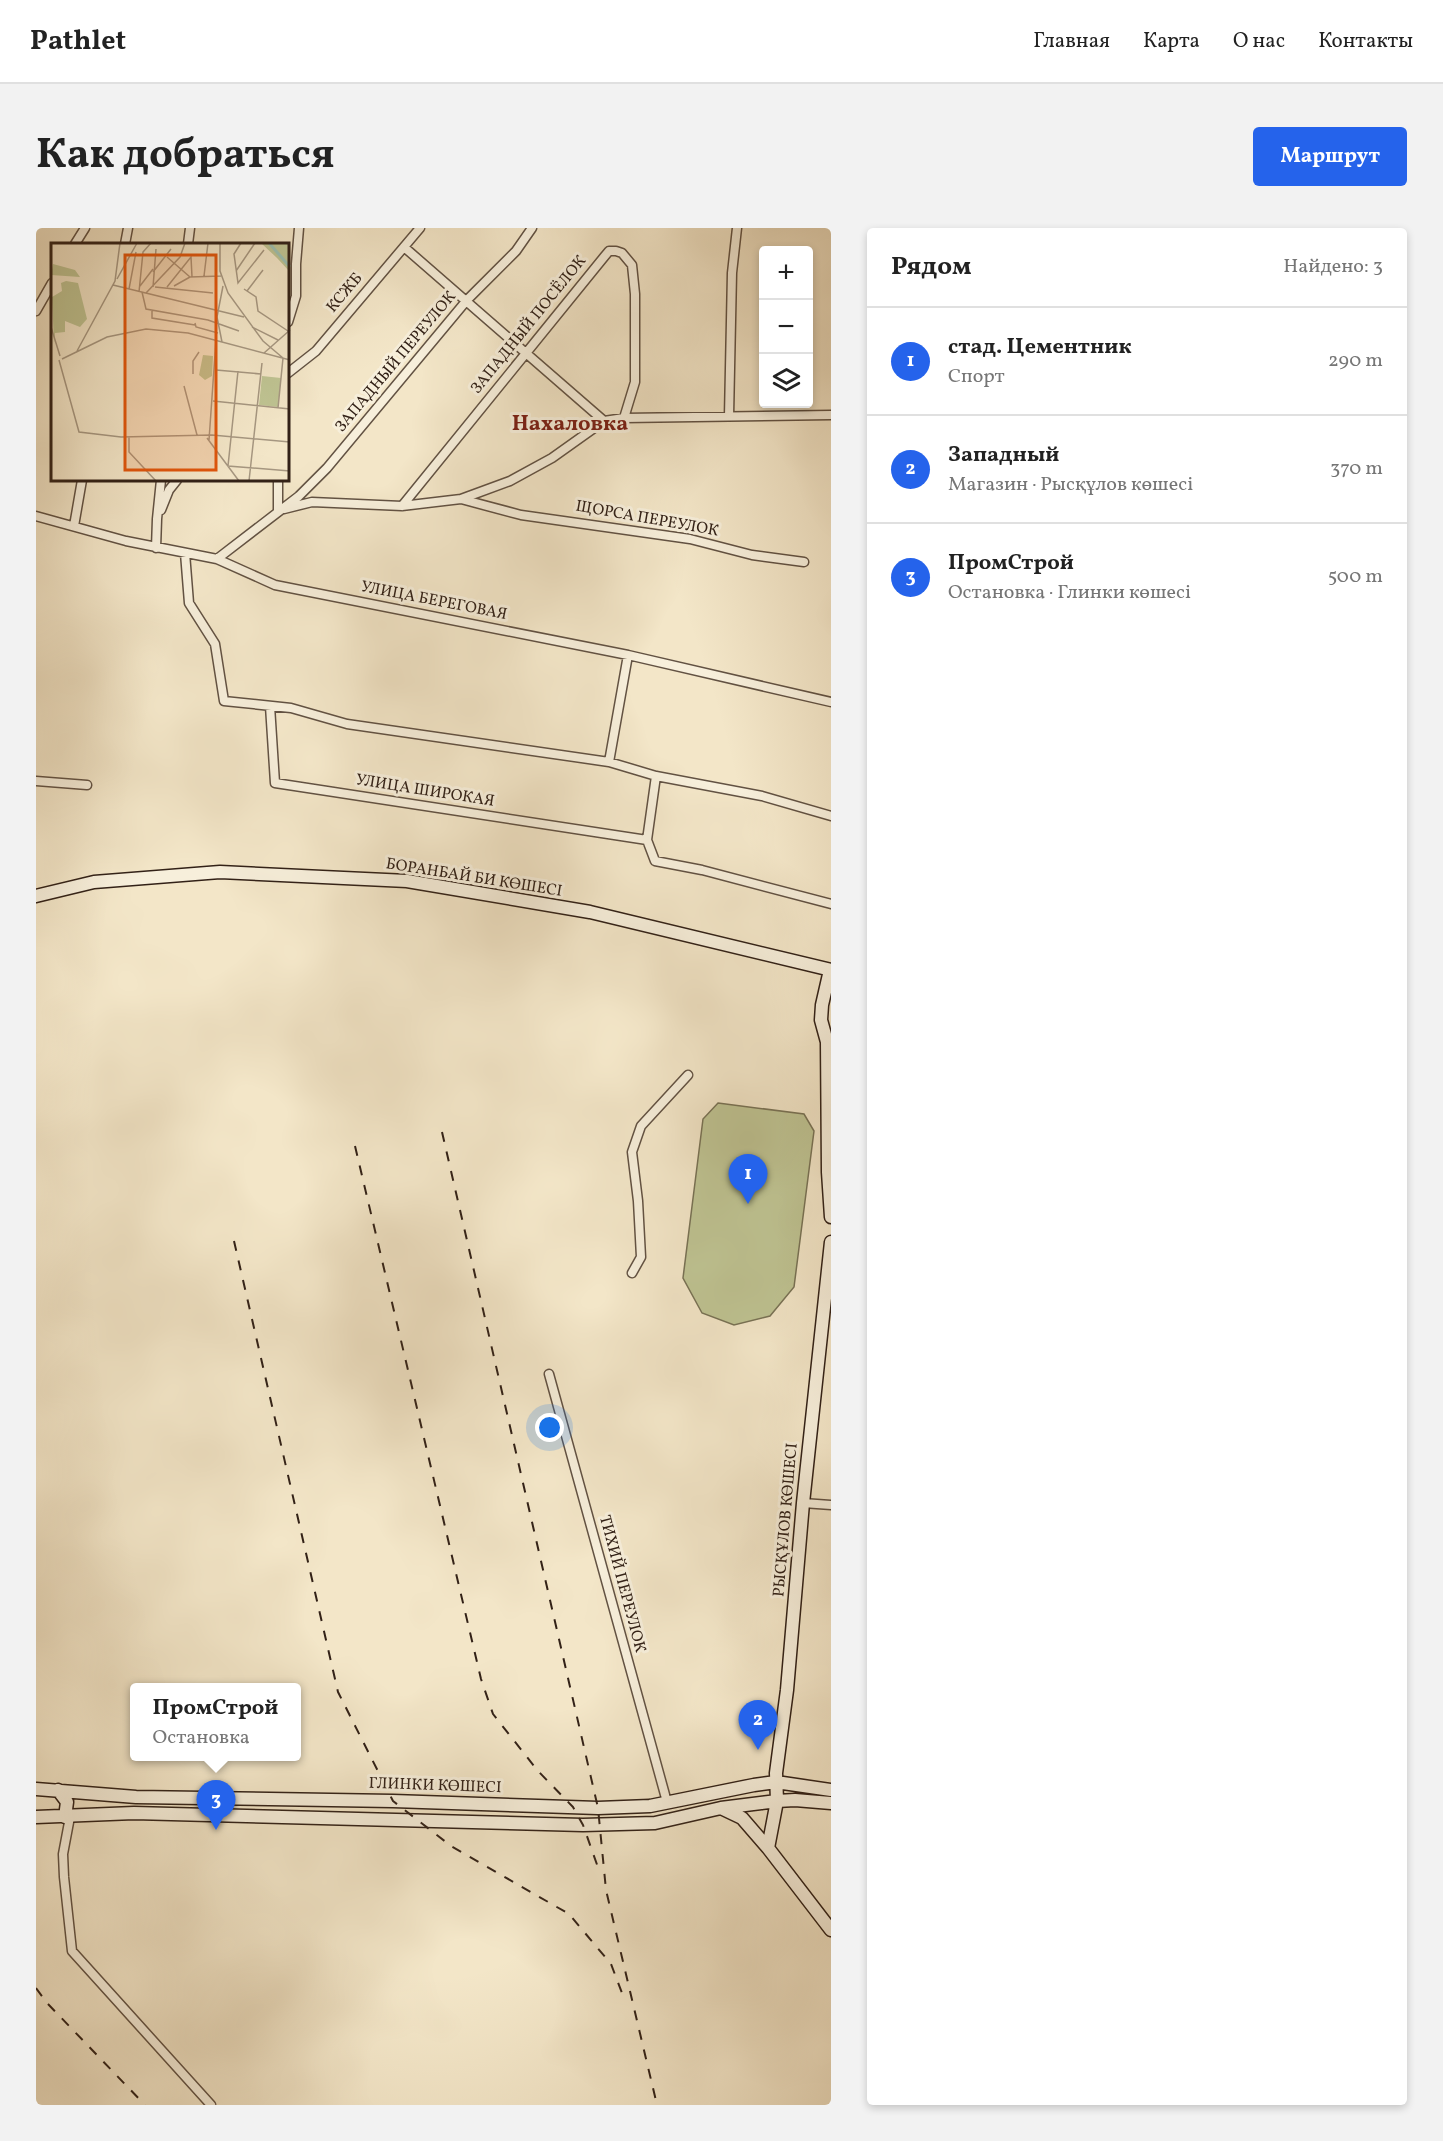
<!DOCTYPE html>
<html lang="ru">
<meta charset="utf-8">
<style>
body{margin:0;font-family:Vollkorn,serif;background:#f2f2f2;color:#222}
.controls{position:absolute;right:18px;top:18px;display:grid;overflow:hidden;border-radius:6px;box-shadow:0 3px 9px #0003}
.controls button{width:54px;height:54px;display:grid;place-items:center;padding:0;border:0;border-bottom:2px solid #e0e0e0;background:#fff;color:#222;font:30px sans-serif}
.you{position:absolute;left:514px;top:1200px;width:21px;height:21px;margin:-15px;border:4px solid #fff;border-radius:50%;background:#1a73e8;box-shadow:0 0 0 9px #1a73e833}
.badge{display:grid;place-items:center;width:39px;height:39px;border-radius:50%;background:#2563eb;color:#fff;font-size:20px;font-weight:700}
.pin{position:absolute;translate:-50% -50px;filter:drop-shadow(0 2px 3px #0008)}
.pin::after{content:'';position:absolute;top:32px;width:21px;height:18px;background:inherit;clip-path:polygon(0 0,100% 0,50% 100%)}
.popup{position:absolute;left:94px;top:1455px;width:171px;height:78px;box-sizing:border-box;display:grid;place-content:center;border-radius:6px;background:#fff;filter:drop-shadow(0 2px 4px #0005);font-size:20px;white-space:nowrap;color:#767676}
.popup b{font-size:22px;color:#222}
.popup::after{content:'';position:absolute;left:50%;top:100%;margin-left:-12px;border:12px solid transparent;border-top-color:#fff}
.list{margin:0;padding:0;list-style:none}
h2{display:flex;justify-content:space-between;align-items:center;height:78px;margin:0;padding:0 24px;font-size:26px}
h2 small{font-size:20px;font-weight:400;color:#767676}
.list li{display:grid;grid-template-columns:39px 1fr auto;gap:18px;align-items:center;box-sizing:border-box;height:108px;padding:0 24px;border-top:2px solid #e0e0e0}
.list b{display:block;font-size:22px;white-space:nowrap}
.list p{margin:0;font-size:20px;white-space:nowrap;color:#767676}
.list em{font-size:20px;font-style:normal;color:#767676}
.icon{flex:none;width:33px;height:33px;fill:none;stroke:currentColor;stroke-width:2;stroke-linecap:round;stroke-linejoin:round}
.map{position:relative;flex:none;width:795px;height:1877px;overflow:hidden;border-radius:6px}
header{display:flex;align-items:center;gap:36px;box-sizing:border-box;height:84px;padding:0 30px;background:#fff;border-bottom:2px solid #e0e0e0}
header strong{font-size:28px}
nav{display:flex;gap:33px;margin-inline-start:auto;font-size:21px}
.intro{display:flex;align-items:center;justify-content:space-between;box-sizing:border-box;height:144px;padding:0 36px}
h1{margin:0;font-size:42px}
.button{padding:15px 27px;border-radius:6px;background:#2563eb;color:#fff;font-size:21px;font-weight:700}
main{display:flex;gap:36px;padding:0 36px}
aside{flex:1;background:#fff;border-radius:6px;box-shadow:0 3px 9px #0003}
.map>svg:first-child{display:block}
.green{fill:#bfc493;stroke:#787255;stroke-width:1.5}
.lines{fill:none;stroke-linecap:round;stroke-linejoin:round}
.street-casing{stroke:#625243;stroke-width:11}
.secondary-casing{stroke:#322117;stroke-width:15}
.street{stroke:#f7efdb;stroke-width:8}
.secondary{stroke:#f7efdb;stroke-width:12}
.rail{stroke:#322117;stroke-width:2;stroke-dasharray:10 10;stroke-linecap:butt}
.labels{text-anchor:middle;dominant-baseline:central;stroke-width:6;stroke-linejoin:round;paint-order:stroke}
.street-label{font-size:16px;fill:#322117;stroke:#f7efdb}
.district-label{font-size:22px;font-weight:bold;fill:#7a1f14;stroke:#f7efdb}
.inset-river{fill:none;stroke:#9cc0b1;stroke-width:3}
.inset-road{fill:none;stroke:#a69781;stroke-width:1.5}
.view{fill:#df560d;fill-opacity:0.15;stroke:#df560d;stroke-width:3}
.inset-edge{fill:none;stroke:#322117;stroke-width:3}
</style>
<header>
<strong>Pathlet</strong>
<nav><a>Главная</a><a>Карта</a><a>О нас</a><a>Контакты</a></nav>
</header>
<div class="intro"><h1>Как добраться</h1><a class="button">Маршрут</a></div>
<main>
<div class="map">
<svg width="795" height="1877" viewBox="0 0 795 1877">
<rect width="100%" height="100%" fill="#f3e6c8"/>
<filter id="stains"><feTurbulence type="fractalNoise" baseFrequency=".00333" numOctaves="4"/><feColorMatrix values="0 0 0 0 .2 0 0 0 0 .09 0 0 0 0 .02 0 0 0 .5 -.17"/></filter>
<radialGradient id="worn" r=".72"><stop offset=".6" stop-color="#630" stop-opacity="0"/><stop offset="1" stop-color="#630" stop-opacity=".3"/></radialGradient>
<!-- green -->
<path class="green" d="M 682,875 L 768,886 L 778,903 L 758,1059 L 734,1088 L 698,1097 L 666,1085 L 647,1050 L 667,891 Z"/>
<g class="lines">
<defs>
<path id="street" d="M 39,16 L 49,0
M 89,16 L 92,0
M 152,16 L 154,0
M 368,19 L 568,193 L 588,190 L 795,187
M 0,83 L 16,55
M 252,94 L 260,68 L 260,36 L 263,0
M 252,145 L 280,123 L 384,0
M 693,188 L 696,45 L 701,0
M 425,271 L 485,287 L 654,311 L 716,327 L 768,334
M 366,278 L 568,29 L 573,23 L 580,23 L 586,25 L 596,37 L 599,66 L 599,154 L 588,190
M 248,281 L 276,274 L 366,278 L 425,271 L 474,253 L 516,230 L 568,193
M 125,282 L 133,262 L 141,252
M 242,283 L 242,252
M 0,288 L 90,313 L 181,331 L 239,357 L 592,427 L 795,474
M 38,298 L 46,252
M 120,320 L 121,291 L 125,252
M 149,325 L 153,375 L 179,416 L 188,473 L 255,480 L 311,496 L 573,534 L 620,548 L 726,568 L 795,588
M 181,331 L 263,268 L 291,240 L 431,72 L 480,23 L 496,0
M 234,478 L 239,555 L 611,612
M 573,534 L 592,427
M 620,548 L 611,612 L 619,633 L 666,642 L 795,676
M 0,553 L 51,557
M 596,1045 L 605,1029 L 602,973 L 596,924 L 605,898 L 652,847
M 513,1146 L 631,1574
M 767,1275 L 795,1277
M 34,1589 L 27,1626 L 28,1649 L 36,1723 L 175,1877"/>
<path id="secondary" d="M 0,668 L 58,654 L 184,644 L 371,653 L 554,684 L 795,742
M 794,742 L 786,777 L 785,792 L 791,814 L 792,944 L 795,989
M 0,1561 L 100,1569 L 357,1573 L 562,1580 L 614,1578 L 718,1557 L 740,1554 L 795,1562
M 22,1562 L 31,1574 L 29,1589
M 685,1580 L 706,1590 L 732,1620 L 795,1702
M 0,1589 L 98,1585 L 547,1597 L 619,1595 L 685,1580 L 741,1573 L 759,1572 L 795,1575
M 732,1620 L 741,1573 L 740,1545 L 751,1462 L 767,1275 L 795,1014"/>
</defs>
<!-- street casing -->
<use href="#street" class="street-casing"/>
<!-- secondary casing -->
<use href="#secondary" class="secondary-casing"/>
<!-- street -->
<use href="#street" class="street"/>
<!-- secondary -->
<use href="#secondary" class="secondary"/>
<!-- rail -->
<path class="rail" d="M 406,904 L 562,1580 L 570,1662 L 621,1877
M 319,918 L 445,1451 L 457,1486 L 502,1543 L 537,1579 L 547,1597 L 564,1645
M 198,1013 L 302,1464 L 357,1573 L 415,1618 L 533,1686 L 575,1736 L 589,1773
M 0,1760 L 11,1775 L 109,1877"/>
</g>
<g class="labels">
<!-- street labels -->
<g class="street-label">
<text transform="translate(309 65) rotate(-50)">КСЖБ</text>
<text transform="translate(493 97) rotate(-51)">ЗАПАДНЫЙ ПОСЁЛОК</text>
<text transform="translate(360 134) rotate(-50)">ЗАПАДНЫЙ ПЕРЕУЛОК</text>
<text transform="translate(611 291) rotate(10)">ЩОРСА ПЕРЕУЛОК</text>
<text transform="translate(398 373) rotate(11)">УЛИЦА БЕРЕГОВАЯ</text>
<text transform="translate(389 563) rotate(9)">УЛИЦА ШИРОКАЯ</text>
<text transform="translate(438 650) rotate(9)">БОРАНБАЙ БИ КӨШЕСІ</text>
<text transform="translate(750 1292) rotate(-85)">РЫСҚҰЛОВ КӨШЕСІ</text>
<text transform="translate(586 1356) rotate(75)">ТИХИЙ ПЕРЕУЛОК</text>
<text transform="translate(399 1558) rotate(2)">ГЛИНКИ КӨШЕСІ</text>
</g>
<!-- district labels -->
<g class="district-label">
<text x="534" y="196">Нахаловка</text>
</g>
</g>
<!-- overview -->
<g transform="translate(15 15)">
<rect width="238" height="238" fill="#f3e6c8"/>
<path d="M 210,0 L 238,0 L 238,28 L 226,15 ZM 2,21 L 24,27 L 29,34 L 0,32 ZM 15,38 L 27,40 L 36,76 L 29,84 L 14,78 L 14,89 L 4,90 L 3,101 L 1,54 L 11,48 L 10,40 ZM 152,112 L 162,113 L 161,133 L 154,137 L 148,132 ZM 211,133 L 230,135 L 227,164 L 208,162 Z" fill="#bfc493"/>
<path class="inset-river" d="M 218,0 L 239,24"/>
<path class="inset-road" d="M 169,0 L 169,28 L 177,50 L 212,98 L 232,115 L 227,165M 190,0 L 183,11 L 187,40 L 213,7M 116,14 L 139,34 L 170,33M 185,28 L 204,0M 102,29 L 120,6M 153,33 L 157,0M 66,36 L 86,0M 62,42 L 193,74M 89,43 L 102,26M 123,43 L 139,34M 102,44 L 105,6M 104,44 L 162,50M 116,44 L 140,14 L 141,34M 78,46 L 85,9M 193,46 L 205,54 L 207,68 L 237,88M 196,48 L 212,27M 88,49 L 92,9 L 100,0M 91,49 L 95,66 L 157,77 L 188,88M 95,50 L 129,14 L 134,0M 101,67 L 101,75 L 144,82M 144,80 L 145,84 L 167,90M 0,84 L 9,113M 201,84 L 227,97M 171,99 L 166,74 L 172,43M 26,108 L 64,38 L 69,0M 213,110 L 239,87M 11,116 L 56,94 L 95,86 L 137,90 L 239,117M 8,117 L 28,189 L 70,194 L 161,192 L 239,199M 165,127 L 210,131M 187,128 L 177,223 L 239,228M 142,131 L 142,118 L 148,109M 133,143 L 146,192M 162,158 L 239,166M 78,194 L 78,209 L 105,238M 156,195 L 188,238M 158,197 L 165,97M 198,238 L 211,120"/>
<path class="view" d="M 74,12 L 165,12 L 165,227 L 74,227 Z"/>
<rect width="238" height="238" class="inset-edge"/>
</g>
<rect width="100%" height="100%" filter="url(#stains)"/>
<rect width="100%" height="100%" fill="url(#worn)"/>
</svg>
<div class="controls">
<button>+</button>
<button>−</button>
<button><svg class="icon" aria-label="layers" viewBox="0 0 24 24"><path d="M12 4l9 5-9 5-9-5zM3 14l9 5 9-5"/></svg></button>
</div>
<div class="you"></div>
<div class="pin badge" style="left:712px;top:976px">1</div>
<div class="pin badge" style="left:722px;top:1522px">2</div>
<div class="pin badge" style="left:180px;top:1602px">3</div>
<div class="popup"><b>ПромСтрой</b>Остановка</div>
</div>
<aside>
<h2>Рядом<small>Найдено: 3</small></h2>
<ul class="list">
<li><span class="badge">1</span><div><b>стад. Цементник</b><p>Спорт</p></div><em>290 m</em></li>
<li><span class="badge">2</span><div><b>Западный</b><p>Магазин · Рысқұлов көшесі</p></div><em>370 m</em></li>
<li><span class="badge">3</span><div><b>ПромСтрой</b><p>Остановка · Глинки көшесі</p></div><em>500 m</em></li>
</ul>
</aside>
</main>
